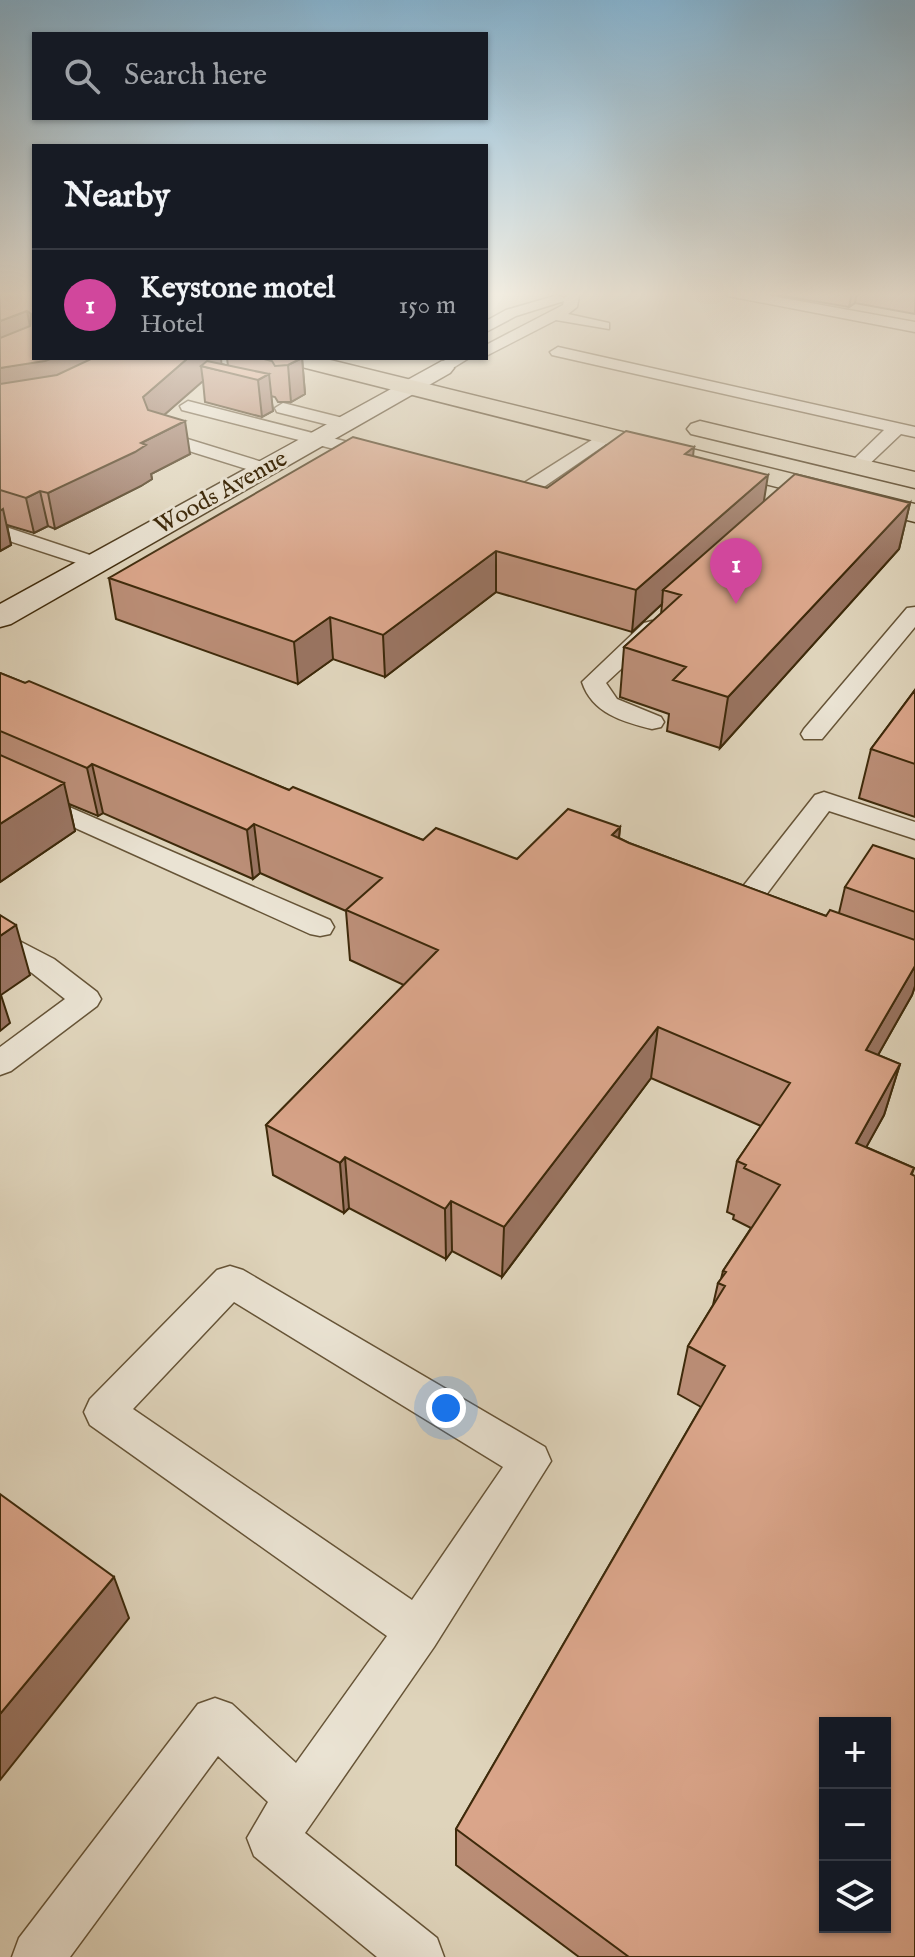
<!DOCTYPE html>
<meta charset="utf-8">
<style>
body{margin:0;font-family:"IM FELL English",serif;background:#20242c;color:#f1f3f6}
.controls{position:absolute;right:24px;bottom:24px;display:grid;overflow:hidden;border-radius:0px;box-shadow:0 2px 6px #0004}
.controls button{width:72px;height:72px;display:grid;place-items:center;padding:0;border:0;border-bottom:2px solid #363941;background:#171b24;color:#f1f3f6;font:40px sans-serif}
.you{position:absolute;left:446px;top:1408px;width:28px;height:28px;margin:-20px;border:6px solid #fff;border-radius:50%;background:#1a73e8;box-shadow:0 0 0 12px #1a73e833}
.badge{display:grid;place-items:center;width:52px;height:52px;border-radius:50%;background:#ea580c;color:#fff;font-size:26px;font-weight:700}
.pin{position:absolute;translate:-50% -66px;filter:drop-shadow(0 2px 4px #0008)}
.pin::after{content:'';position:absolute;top:42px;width:28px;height:24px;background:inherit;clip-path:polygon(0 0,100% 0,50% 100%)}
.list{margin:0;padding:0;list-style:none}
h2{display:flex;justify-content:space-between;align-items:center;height:104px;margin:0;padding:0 32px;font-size:34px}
h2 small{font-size:26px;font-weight:400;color:#9ea1a6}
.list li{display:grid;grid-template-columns:52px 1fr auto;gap:24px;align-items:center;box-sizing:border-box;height:112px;padding:0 32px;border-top:2px solid #363941}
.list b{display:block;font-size:30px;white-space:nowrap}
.list p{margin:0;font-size:26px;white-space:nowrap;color:#9ea1a6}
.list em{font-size:26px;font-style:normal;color:#9ea1a6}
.icon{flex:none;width:44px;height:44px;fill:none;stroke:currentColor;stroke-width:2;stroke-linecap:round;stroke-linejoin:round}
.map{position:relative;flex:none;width:915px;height:1957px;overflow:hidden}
.search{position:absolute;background:#171b24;box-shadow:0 2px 6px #0004;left:32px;top:32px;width:456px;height:88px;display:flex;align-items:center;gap:20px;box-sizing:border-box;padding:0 28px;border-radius:0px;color:#9ea1a6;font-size:30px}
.panel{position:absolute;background:#171b24;box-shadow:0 2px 6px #0004;left:32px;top:144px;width:456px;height:216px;border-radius:0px}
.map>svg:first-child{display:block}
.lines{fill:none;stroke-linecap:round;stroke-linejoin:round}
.lane-casing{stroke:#665437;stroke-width:3}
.secondary-casing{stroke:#3e2a0b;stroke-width:3}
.primary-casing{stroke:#3e2a0b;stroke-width:3}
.lane{fill:#eae3d3;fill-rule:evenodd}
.secondary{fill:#eae3d3;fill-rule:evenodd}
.primary{fill:#dfd4bb;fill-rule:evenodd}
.wall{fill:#bb8e77;stroke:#3e2a0b;stroke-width:2}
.shaded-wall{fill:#997461;stroke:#3e2a0b;stroke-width:2}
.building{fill:#daa58a;stroke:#3e2a0b;stroke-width:2;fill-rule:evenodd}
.labels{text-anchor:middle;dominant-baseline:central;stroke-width:6;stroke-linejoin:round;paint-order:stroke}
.far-street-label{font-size:24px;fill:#3e2a0b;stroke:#eae3d3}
</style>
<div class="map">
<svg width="915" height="1957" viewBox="0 0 915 1957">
<rect width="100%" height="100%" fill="#dfd4bb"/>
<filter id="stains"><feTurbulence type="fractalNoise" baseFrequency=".0025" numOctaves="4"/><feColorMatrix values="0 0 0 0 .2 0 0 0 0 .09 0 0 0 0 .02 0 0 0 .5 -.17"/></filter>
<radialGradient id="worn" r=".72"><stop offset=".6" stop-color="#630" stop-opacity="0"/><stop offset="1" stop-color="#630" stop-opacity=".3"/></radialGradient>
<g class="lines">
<defs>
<path id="lane" d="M 572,292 L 579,296 L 577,307 L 568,314 L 609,323 L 609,329 L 556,320 L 486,356 L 486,345 L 563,305 L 564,301 L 516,316 L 486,332 L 486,321 L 506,310 L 558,295 L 564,298 Z
M 721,292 L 749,292 L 915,322 L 915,332 L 728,296 Z
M 558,347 L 915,427 L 915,437 L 901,434 L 863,470 L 851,470 L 848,466 L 851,462 L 884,430 L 552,355 L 550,352 Z
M 449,358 L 469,358 L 448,371 L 436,371 L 436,365 Z
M 188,401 L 383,451 L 386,455 L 377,460 L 182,410 L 180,406 Z
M 283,403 L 351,420 L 354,424 L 345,429 L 277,412 L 275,408 Z
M 163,422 L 172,427 L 168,433 L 272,465 L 275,469 L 266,475 L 154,440 L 150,431 Z
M 606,431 L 615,436 L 612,440 L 535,493 L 496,493 L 487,487 L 496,481 L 524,483 Z
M 0,525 L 102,559 L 105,563 L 95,569 L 0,538 Z
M 915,607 L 915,627 L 822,739 L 804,739 L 801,734 L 804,729 L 907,608 Z
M 652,621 L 663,628 L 660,633 L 606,683 L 617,699 L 661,717 L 664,722 L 661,727 L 652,729 C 623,722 592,713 582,682 L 644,623 Z
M 0,777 L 330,920 L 334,927 L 330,934 L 320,936 L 310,934 L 0,794 Z
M 824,792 L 915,822 L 915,839 L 829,811 L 754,911 L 759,918 L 755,925 L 745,927 L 726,922 L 722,915 L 726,908 L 815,795 Z
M 0,931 L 54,959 L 97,992 L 101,999 L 97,1006 L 11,1071 L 0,1075 L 0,1047 L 65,999 L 32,973 L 0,954 Z
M 230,1266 L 243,1270 L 545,1447 L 551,1461 L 434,1647 L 305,1833 L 437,1938 L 444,1957 L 377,1957 L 254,1856 L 247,1838 L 268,1802 L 218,1756 L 70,1957 L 12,1957 L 19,1938 L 198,1704 L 215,1698 L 232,1704 L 296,1763 L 387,1636 L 90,1425 L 84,1412 L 90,1399 L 217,1270 ZM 234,1302 L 503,1467 L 412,1600 L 133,1409 Z"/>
<path id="secondary" d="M 442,361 L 450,363 L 454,368 L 450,373 L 11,624 L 0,627 L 0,604 Z"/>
<path id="primary" d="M 282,358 L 322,358 L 915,504 L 915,522 L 286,363 Z
M 700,421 L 915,472 L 915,488 L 691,434 L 687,429 L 691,424 Z"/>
</defs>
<!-- lane casing -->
<use href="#lane" class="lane-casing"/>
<!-- secondary casing -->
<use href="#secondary" class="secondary-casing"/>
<!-- primary casing -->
<use href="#primary" class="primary-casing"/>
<!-- lane -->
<use href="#lane" class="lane"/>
<!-- secondary -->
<use href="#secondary" class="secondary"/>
<!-- primary -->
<use href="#primary" class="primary"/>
</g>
<!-- wall -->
<path class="wall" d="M 0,292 L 34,292 L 34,358 L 222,364 L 228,366 L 227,358 L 302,358 L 305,394 L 291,402 L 278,402 L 275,397 L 271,396 L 273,411 L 262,417 L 205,402 L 203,381 L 199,383 L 164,415 L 190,454 L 151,474 L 152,479 L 141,486 L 55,529 L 48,526 L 34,533 L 7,525 L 11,545 L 0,551 Z
M 759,292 L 915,292 L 915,314 L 855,303 L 849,307 Z
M 693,456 L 764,502 L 910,503 L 899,549 L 720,748 L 667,731 L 669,714 L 620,697 L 624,647 L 661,614 L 662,604 L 632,632 L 496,592 L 385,677 L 333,659 L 298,684 L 116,619 L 109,578 L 547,488 Z
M 0,673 L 289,790 L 423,840 L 517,859 L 620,827 L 619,838 L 629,843 L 826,916 L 839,913 L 845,887 L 915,859 L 915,986 L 912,995 L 878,1055 L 900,1064 L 884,1115 L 866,1147 L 914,1168 L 912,1174 L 915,1957 L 579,1957 L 456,1865 L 456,1829 L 701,1407 L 678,1394 L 688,1346 L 713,1305 L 718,1283 L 721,1279 L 723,1271 L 751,1228 L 733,1219 L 734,1215 L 727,1212 L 737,1161 L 761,1126 L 651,1078 L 502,1277 L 452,1251 L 446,1259 L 349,1208 L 344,1213 L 273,1175 L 266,1125 L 404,985 L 350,960 L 346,911 L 260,873 L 253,879 L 103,813 L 98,816 L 69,804 L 75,831 L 0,882 Z
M 915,690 L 915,817 L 859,798 L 871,749 Z"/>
<!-- shaded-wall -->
<path class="shaded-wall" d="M 852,292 L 857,292 L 855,303 L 849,307 Z
M 27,311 L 33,341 L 0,354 L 0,321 Z
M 53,358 L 131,358 L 0,401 L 0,368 Z
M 188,358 L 221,358 L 222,371 L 201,366 L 203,381 L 148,429 L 143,397 Z
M 302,358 L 305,394 L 291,402 L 288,365 Z
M 269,374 L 273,411 L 262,417 L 258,380 Z
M 185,421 L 190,454 L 151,474 L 152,479 L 141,486 L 55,529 L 48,493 L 141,443 Z
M 694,447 L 690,485 L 685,454 Z
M 768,475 L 762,513 L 663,590 L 662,604 L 632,632 L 636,590 Z
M 40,491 L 48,526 L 34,533 L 26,498 Z
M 910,503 L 899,549 L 720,748 L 728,697 Z
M 3,509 L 11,545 L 0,551 L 0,511 Z
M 496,551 L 496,592 L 385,677 L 383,635 Z
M 330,617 L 333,659 L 298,684 L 294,642 Z
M 92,764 L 103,813 L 98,816 L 87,768 Z
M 64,783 L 75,831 L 0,882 L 0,824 Z
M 254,824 L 260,873 L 253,879 L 247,830 Z
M 620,827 L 615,876 L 612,835 Z
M 16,925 L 30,975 L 1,995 L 10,1023 L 0,1031 L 0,936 Z
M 915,966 L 915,986 L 912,995 L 852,1101 L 866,1050 Z
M 658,1027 L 651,1078 L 502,1277 L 504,1227 Z
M 900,1064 L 884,1115 L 841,1193 L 856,1143 Z
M 345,1157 L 349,1208 L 344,1213 L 340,1163 Z
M 451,1201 L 452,1251 L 446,1259 L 445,1209 Z
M 114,1577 L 129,1618 L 0,1780 L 0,1714 Z"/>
<!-- building -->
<path class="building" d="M 0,292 L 34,292 L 34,358 L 53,358 L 45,361 L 0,368 L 0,338 L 30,326 L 31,314 L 27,311 L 0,321 Z
M 93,358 L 188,358 L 143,397 L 148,410 L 185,421 L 141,443 L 146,445 L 135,452 L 48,493 L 40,491 L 26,498 L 0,490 L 0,384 L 57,375 Z
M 260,358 L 302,358 L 288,365 L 275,366 L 272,361 Z
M 207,361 L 269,374 L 258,380 L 201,366 Z
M 626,431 L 694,447 L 685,454 L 768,475 L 636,590 L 496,551 L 383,635 L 330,617 L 294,642 L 109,578 L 353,437 L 547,488 Z
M 795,474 L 910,503 L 728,697 L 673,680 L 686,667 L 624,647 L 681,595 L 663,590 Z
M 0,673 L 25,683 L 29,681 L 289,790 L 293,787 L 423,840 L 436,828 L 517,859 L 568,809 L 620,827 L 612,835 L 629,843 L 826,916 L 830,910 L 915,940 L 915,966 L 866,1050 L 900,1064 L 856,1143 L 914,1168 L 911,1174 L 915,1176 L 915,1957 L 629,1957 L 456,1829 L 725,1366 L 688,1346 L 725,1286 L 718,1283 L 726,1272 L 723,1271 L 780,1185 L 744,1168 L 746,1165 L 737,1161 L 790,1083 L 658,1027 L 504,1227 L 451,1201 L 445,1209 L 345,1157 L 340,1163 L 266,1125 L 438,950 L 346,910 L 382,878 L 254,824 L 247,830 L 92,764 L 87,768 L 0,731 ZM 825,1723 L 885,1723 L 885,1927 L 825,1927 Z
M 915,690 L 915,764 L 871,749 Z
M 0,755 L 64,783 L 0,824 Z
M 873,845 L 915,859 L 915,912 L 845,887 Z
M 0,915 L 16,925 L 0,936 Z
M 0,1494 L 114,1577 L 0,1714 Z"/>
<!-- sky -->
<linearGradient id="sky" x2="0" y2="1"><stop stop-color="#86b5d3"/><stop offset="0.52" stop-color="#f1ece0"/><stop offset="1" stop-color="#f1ece0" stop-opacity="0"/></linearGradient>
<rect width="915" height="566" fill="url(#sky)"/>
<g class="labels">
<!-- far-street labels -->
<g class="far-street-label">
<text transform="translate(221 493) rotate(-29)">Woods Avenue</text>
</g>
</g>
<rect width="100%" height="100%" filter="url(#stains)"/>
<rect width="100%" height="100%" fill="url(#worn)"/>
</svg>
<div class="controls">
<button>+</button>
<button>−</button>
<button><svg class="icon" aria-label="layers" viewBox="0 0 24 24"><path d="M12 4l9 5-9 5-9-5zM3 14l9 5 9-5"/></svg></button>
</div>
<div class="you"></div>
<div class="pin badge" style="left:736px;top:604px;background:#d1479c">1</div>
<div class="search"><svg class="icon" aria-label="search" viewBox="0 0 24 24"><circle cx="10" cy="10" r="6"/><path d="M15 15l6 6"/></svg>Search here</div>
<section class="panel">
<h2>Nearby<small></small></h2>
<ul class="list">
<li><span class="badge" style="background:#d1479c">1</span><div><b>Keystone motel</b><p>Hotel</p></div><em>150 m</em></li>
</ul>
</section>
</div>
